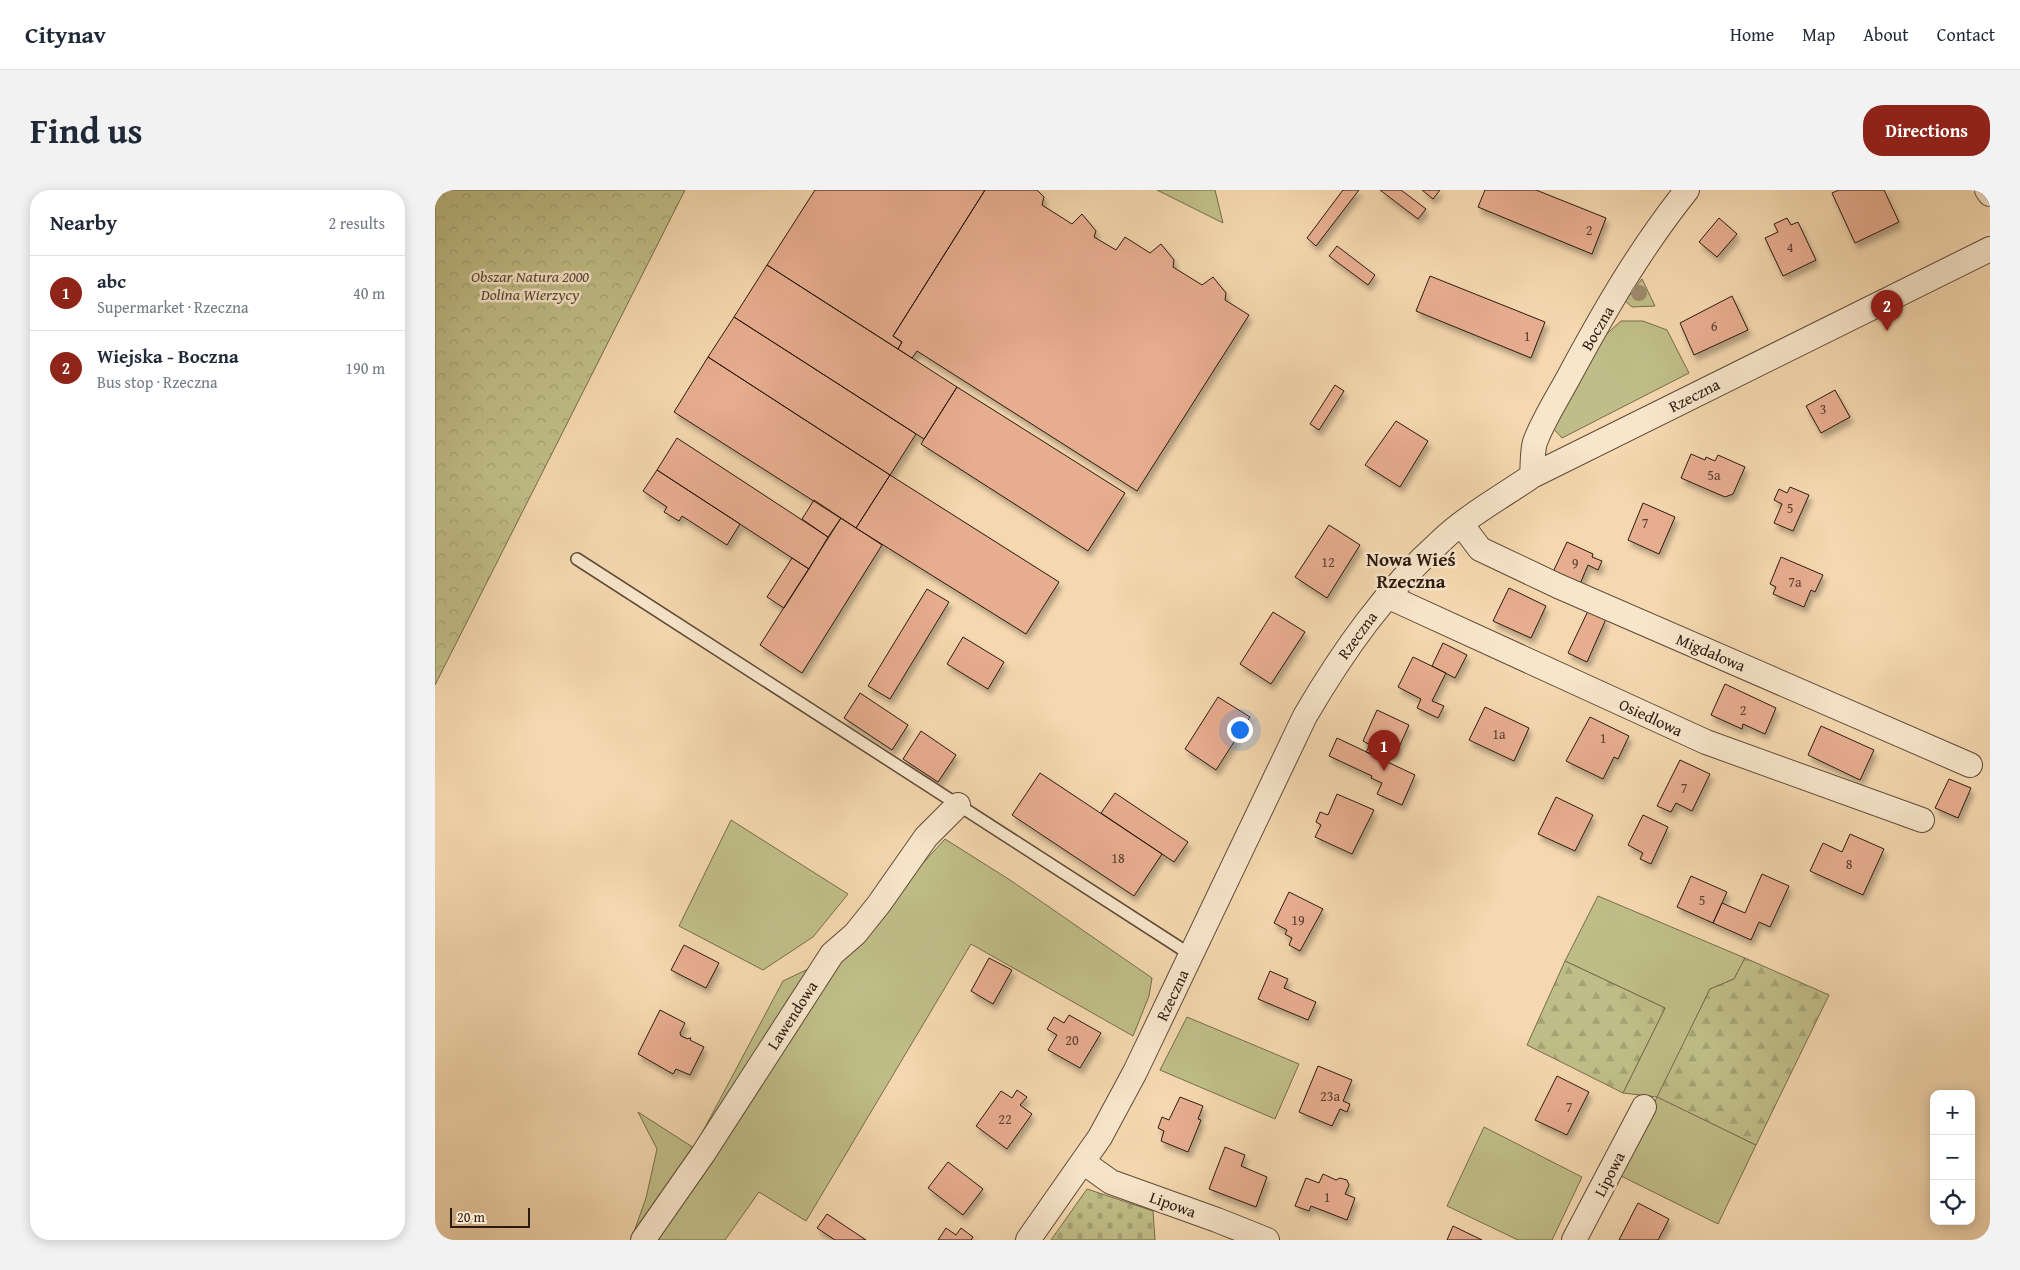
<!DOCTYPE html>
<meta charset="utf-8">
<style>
body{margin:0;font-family:"Gentium Book Plus",serif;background:#f2f2f3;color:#1f2937}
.controls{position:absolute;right:15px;bottom:15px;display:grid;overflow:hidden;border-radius:10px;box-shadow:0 2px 12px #0003}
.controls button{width:45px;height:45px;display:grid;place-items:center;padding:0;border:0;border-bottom:1px solid #e0e1e3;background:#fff;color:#1f2937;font:25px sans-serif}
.scale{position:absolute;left:15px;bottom:12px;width:80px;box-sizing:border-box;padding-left:5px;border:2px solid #2b1a10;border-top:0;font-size:14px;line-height:18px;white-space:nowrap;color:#2b1a10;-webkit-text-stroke:4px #f8e6cb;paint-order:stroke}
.you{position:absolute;left:804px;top:539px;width:18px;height:18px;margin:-12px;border:4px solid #fff;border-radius:50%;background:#1a73e8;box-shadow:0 0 0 8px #1a73e833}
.badge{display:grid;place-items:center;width:32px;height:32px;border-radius:50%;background:#8f2418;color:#fff;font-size:16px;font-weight:700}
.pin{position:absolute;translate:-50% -41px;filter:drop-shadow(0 1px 2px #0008)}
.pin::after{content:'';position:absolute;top:26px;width:18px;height:15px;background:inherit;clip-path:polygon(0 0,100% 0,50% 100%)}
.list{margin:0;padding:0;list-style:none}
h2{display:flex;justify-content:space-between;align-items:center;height:65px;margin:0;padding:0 20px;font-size:21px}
h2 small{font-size:16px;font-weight:400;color:#747a83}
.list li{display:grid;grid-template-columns:32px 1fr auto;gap:15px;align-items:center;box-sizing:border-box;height:75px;padding:0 20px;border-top:1px solid #e0e1e3}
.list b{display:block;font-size:19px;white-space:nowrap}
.list p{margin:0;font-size:16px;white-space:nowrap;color:#747a83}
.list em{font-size:16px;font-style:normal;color:#747a83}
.icon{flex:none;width:28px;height:28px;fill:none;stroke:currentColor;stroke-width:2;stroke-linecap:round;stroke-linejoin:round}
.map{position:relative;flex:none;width:1555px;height:1050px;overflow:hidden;border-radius:20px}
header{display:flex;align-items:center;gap:30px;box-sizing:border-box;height:70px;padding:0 25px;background:#fff;border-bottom:1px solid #e0e1e3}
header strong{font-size:24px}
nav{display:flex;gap:28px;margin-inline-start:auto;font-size:18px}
.intro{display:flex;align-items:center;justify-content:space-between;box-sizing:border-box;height:120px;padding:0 30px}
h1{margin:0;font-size:35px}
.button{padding:12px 22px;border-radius:20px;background:#8f2418;color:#fff;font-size:18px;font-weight:700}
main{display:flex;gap:30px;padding:0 30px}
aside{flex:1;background:#fff;border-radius:20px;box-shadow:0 2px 12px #0003}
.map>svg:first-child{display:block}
.green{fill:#c0be88;stroke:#766c4c}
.forest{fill:url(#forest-firs);stroke:#766c4c}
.cemetery{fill:url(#cemetery-stones);stroke:#766c4c}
.park{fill:url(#park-crowns);stroke:#766c4c}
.building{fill:#e7ad8f;stroke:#2b1a10;filter:url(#shadow)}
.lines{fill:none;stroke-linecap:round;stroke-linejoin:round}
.lane-casing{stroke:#5e4a38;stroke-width:14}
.street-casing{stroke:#5e4a38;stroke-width:26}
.lane{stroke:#f8e6cb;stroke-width:11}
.street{stroke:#f8e6cb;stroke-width:24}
.tree{fill:#9f8a6b}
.labels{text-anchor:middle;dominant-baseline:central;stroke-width:5;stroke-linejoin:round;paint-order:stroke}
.number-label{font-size:14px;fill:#5a3f30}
.park-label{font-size:16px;font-style:italic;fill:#584b34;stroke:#f8e6cb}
.street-label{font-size:16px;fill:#2b1a10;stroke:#f8e6cb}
.quarter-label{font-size:19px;font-weight:bold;fill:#2b1a10;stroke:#f8e6cb}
</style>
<header>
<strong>Citynav</strong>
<nav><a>Home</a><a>Map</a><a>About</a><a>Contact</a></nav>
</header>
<div class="intro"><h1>Find us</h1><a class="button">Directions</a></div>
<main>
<aside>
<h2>Nearby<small>2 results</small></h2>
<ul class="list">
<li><span class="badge">1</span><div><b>abc</b><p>Supermarket · Rzeczna</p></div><em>40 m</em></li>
<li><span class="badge">2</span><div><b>Wiejska - Boczna</b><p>Bus stop · Rzeczna</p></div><em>190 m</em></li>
</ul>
</aside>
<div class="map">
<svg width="1555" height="1050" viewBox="0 0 1555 1050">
<defs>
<pattern id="forest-firs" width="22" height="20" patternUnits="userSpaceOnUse" patternTransform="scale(1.25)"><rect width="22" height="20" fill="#c0be88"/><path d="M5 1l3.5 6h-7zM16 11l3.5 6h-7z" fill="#a5a374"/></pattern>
<pattern id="cemetery-stones" width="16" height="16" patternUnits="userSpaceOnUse" patternTransform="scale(1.25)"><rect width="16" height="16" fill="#c0be88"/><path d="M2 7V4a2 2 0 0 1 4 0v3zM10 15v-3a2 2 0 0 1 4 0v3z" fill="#a5a374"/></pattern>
<pattern id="park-crowns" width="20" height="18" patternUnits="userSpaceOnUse" patternTransform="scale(1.25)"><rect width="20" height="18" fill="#c0be88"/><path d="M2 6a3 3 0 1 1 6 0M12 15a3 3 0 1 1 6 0" fill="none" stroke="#a5a374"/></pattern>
<filter id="shadow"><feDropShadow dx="3" dy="5.5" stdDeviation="2.5" flood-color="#0004"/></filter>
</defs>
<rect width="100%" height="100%" fill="#f5d8af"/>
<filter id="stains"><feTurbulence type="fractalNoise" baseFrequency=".004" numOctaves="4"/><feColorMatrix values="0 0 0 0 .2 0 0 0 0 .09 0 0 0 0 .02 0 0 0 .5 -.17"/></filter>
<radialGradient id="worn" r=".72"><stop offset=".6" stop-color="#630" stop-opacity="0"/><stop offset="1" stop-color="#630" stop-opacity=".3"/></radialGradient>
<!-- green -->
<path class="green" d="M 722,0 L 780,0 L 788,33 Z
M 1207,89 L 1220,116 L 1197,117 L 1190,111 Z
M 1186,131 L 1208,131 L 1232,140 L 1254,183 L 1127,248 L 1116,236 L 1166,149 Z
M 296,630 L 413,704 L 378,747 L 328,780 L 244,736 Z
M 510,649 L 575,690 L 717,788 L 714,806 L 698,846 L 536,754 L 371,1031 L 324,1002 L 290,1050 L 196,1050 L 211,1008 L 222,959 L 203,922 L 259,958 L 348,791 L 405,764 Z
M 1163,706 L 1310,768 L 1299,789 L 1275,799 L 1223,907 L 1321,955 L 1283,1034 L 1184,985 L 1222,907 L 1188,903 L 1230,818 L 1130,771 Z
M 752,827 L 864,874 L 840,929 L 725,880 Z
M 1049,937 L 1147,987 L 1117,1050 L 1083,1050 L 1012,1016 Z"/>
<!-- forest -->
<path class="forest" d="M 1310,768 L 1394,805 L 1321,955 L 1222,907 L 1275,799 L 1299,789 Z
M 1130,771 L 1230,818 L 1188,903 L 1092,855 Z"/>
<!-- cemetery -->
<path class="cemetery" d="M 652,999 L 718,1021 L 720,1050 L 616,1050 Z"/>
<!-- park -->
<path class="park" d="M 0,0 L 250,0 L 0,495 Z"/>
<!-- building -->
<path class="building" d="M 380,0 L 550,0 L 458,146 L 467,152 L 463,159 L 332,75 Z
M 550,0 L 602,0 L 609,7 L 607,15 L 637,34 L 647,24 L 661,41 L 659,47 L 681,60 L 690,47 L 715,63 L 726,54 L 739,70 L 738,77 L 767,95 L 778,87 L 791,103 L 790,110 L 814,125 L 702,301 L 482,161 L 477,168 L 463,159 L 467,152 L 458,146 Z
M 908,0 L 924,0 L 881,56 L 872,48 Z
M 945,0 L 966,0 L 991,19 L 983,29 Z
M 987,0 L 1005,0 L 998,9 Z
M 1050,0 L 1101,0 L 1171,28 L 1157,64 L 1043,17 Z
M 1404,0 L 1449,0 L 1464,32 L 1420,53 L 1397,3 Z
M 1284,28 L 1302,44 L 1282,67 L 1264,52 Z
M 1352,28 L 1356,35 L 1363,32 L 1381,70 L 1348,86 L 1330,48 L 1343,42 L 1339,34 Z
M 902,56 L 940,85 L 933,95 L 894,66 Z
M 332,75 L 522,197 L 489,249 L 299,127 Z
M 995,86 L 1110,132 L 1096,168 L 981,121 Z
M 1297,106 L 1313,140 L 1259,165 L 1245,133 Z
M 299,127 L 481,244 L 455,285 L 273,167 Z
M 273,167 L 455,285 L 421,338 L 239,222 Z
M 900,195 L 909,201 L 884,240 L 875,234 Z
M 522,197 L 690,303 L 653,361 L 486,254 Z
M 1400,200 L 1415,227 L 1386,243 L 1371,216 Z
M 961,231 L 993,251 L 965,297 L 930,275 Z
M 242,248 L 393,347 L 374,379 L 222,280 Z
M 1256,264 L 1270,270 L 1271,267 L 1280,271 L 1283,265 L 1310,277 L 1298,304 L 1290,307 L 1246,288 Z
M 222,280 L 305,334 L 292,355 L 247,326 L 244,331 L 229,322 L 232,317 L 208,301 Z
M 455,285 L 624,392 L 591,444 L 421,338 Z
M 1355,297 L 1374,305 L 1358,341 L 1339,333 L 1347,314 L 1339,310 L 1344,299 L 1352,303 Z
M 379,310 L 406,328 L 393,347 L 367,329 Z
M 1208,313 L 1240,327 L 1224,364 L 1193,350 Z
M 406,328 L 447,355 L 367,483 L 325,455 Z
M 894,335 L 925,355 L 892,408 L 860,387 Z
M 1132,352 L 1158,364 L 1157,367 L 1167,371 L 1163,380 L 1153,375 L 1145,394 L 1118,382 Z
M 1346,367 L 1388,385 L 1380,402 L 1376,400 L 1369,417 L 1338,404 L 1341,397 L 1335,394 Z
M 357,368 L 374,379 L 349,418 L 332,407 Z
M 1074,398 L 1111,416 L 1096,448 L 1058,431 Z
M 492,399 L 514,412 L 455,509 L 433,496 Z
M 1153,421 L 1171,429 L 1152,472 L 1133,463 Z
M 838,422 L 870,442 L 836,494 L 805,474 Z
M 528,447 L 569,472 L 553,499 L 512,474 Z
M 1008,453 L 1032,465 L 1020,488 L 997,476 Z
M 978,467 L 1011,483 L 997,511 L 1009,516 L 1003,528 L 982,518 L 986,509 L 963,497 Z
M 1290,494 L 1341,518 L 1330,544 L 1308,534 L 1307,539 L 1276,525 Z
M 425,503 L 473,535 L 457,560 L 409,528 Z
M 783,507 L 815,527 L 781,580 L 750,559 Z
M 1050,517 L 1094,538 L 1079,571 L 1034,550 Z
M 942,520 L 974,535 L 960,566 L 949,561 L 946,569 L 931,562 L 935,555 L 928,551 Z
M 1155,527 L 1194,546 L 1183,569 L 1179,567 L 1168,589 L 1131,571 Z
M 1386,536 L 1439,560 L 1425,590 L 1373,565 Z
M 486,541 L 521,565 L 503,592 L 468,569 Z
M 902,548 L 980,585 L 967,615 L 942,604 L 947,593 L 936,588 L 937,586 L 894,566 Z
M 1245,570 L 1275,584 L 1257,621 L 1241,613 L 1236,622 L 1222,616 Z
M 605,583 L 727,664 L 699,706 L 577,625 Z
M 1514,589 L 1536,598 L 1523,628 L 1500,618 Z
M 680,603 L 753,652 L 739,672 L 666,623 Z
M 902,604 L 939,620 L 917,664 L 880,647 L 886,635 L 881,632 L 885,622 L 893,625 Z
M 1121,607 L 1158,625 L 1140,661 L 1103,644 Z
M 1208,625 L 1233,637 L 1216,674 L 1205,669 L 1208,663 L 1193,655 Z
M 1415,644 L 1449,659 L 1428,705 L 1375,681 L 1388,653 L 1407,662 Z
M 1327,684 L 1354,696 L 1335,737 L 1324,732 L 1316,750 L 1278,733 L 1287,713 L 1310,723 Z
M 1256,686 L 1292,702 L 1278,733 L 1242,717 Z
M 854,702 L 888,719 L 865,761 L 854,755 L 857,748 L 850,744 L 852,740 L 839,733 Z
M 249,755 L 284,773 L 271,798 L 236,780 Z
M 554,768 L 577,780 L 558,814 L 536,801 Z
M 835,781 L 853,789 L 849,798 L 881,812 L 873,830 L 823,809 Z
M 225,820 L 250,833 L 245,843 L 246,846 L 253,849 L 254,848 L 256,848 L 255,850 L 269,857 L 255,885 L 241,879 L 238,884 L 203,864 Z
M 634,825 L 666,843 L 645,878 L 613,860 L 622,845 L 612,839 L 619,827 L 629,833 Z
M 883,876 L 917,890 L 908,911 L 915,914 L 912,922 L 905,919 L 897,936 L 864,922 Z
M 1122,886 L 1154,902 L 1132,945 L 1100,930 Z
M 582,900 L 592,907 L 585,915 L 597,924 L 572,959 L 541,936 L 566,901 L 577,908 Z
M 745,907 L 768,916 L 763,929 L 766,930 L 753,962 L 726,951 L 729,941 L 723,938 L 727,927 L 734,930 Z
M 790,957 L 810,965 L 806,976 L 832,987 L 821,1017 L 774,999 Z
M 513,972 L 548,999 L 528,1025 L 493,998 Z
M 888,984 L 901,990 L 905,988 L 912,990 L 914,995 L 910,1004 L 920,1008 L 912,1030 L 876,1016 L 874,1021 L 860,1016 L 871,988 L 884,993 Z
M 1203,1013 L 1234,1029 L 1223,1050 L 1184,1050 Z
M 392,1024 L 431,1050 L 400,1050 L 382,1038 Z
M 1018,1036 L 1047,1050 L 1012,1050 Z
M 511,1038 L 521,1045 L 526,1038 L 538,1047 L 536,1050 L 503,1050 Z"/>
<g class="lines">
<defs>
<path id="lane" d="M 142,369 L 756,765"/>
<path id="street" d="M 1552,0 L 1555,4
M 1097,286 C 1098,276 1097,262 1100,252 C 1109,228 1125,204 1137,181 C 1171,118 1207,56 1252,0
M 1027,335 L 1045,359 L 1123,396 L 1535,575
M 952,406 L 1271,552 L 1487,630
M 648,972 L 676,992 L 782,1030 L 832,1050
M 208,1050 L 268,964 L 397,764 L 420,744 L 444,714 L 491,647 L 523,615
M 593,1050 L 665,947 L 700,882 L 870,526 C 908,461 950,401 1007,350 C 1032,326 1068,306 1097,286 L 1555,59
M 1139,1050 L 1209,917"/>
</defs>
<!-- lane casing -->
<use href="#lane" class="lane-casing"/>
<!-- street casing -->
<use href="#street" class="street-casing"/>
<!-- lane -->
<use href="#lane" class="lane"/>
<!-- street -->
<use href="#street" class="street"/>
</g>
<!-- trees -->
<circle class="tree" cx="1204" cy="103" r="8"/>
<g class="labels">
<!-- number labels -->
<g class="number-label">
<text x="1154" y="40">2</text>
<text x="1355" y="57">4</text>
<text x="1279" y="136">6</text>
<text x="1092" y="146">1</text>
<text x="1388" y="219">3</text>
<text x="1279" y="285">5a</text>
<text x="1355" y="318">5</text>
<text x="1210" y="333">7</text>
<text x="893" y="372">12</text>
<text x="1140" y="373">9</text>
<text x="1360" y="392">7a</text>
<text x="1308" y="520">2</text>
<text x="1064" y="544">1a</text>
<text x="1168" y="548">1</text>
<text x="1249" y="598">7</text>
<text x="683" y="668">18</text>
<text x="1414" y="674">8</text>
<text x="1267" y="710">5</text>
<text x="863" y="730">19</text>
<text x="637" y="850">20</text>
<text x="895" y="906">23a</text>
<text x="1134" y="917">7</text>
<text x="570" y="929">22</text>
<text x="892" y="1007">1</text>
</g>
<!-- park labels -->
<g class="park-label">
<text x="95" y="86">Obszar Natura 2000<tspan x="95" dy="18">Dolina Wierzycy</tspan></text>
</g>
<!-- street labels -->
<g class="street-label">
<text transform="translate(1162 138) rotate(-60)">Boczna</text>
<text transform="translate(1259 205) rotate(-27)">Rzeczna</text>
<text transform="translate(922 445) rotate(-54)">Rzeczna</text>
<text transform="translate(1276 462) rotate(23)">Migdałowa</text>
<text transform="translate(1216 527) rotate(25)">Osiedlowa</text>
<text transform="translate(737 805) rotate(-65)">Rzeczna</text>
<text transform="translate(357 825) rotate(-57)">Lawendowa</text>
<text transform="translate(1174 984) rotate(-63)">Lipowa</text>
<text transform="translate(738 1014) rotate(20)">Lipowa</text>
</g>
<!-- quarter labels -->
<g class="quarter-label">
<text x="976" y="369">Nowa Wieś<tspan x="976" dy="22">Rzeczna</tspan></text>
</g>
</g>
<rect width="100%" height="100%" filter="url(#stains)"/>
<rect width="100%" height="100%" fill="url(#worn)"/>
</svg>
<div class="controls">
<button>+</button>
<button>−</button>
<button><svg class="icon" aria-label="locate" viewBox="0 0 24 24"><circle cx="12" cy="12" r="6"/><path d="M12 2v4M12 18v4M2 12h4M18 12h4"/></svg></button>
</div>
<div class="scale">20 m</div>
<div class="you"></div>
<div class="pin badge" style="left:949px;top:581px">1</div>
<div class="pin badge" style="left:1452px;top:141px">2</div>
</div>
</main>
